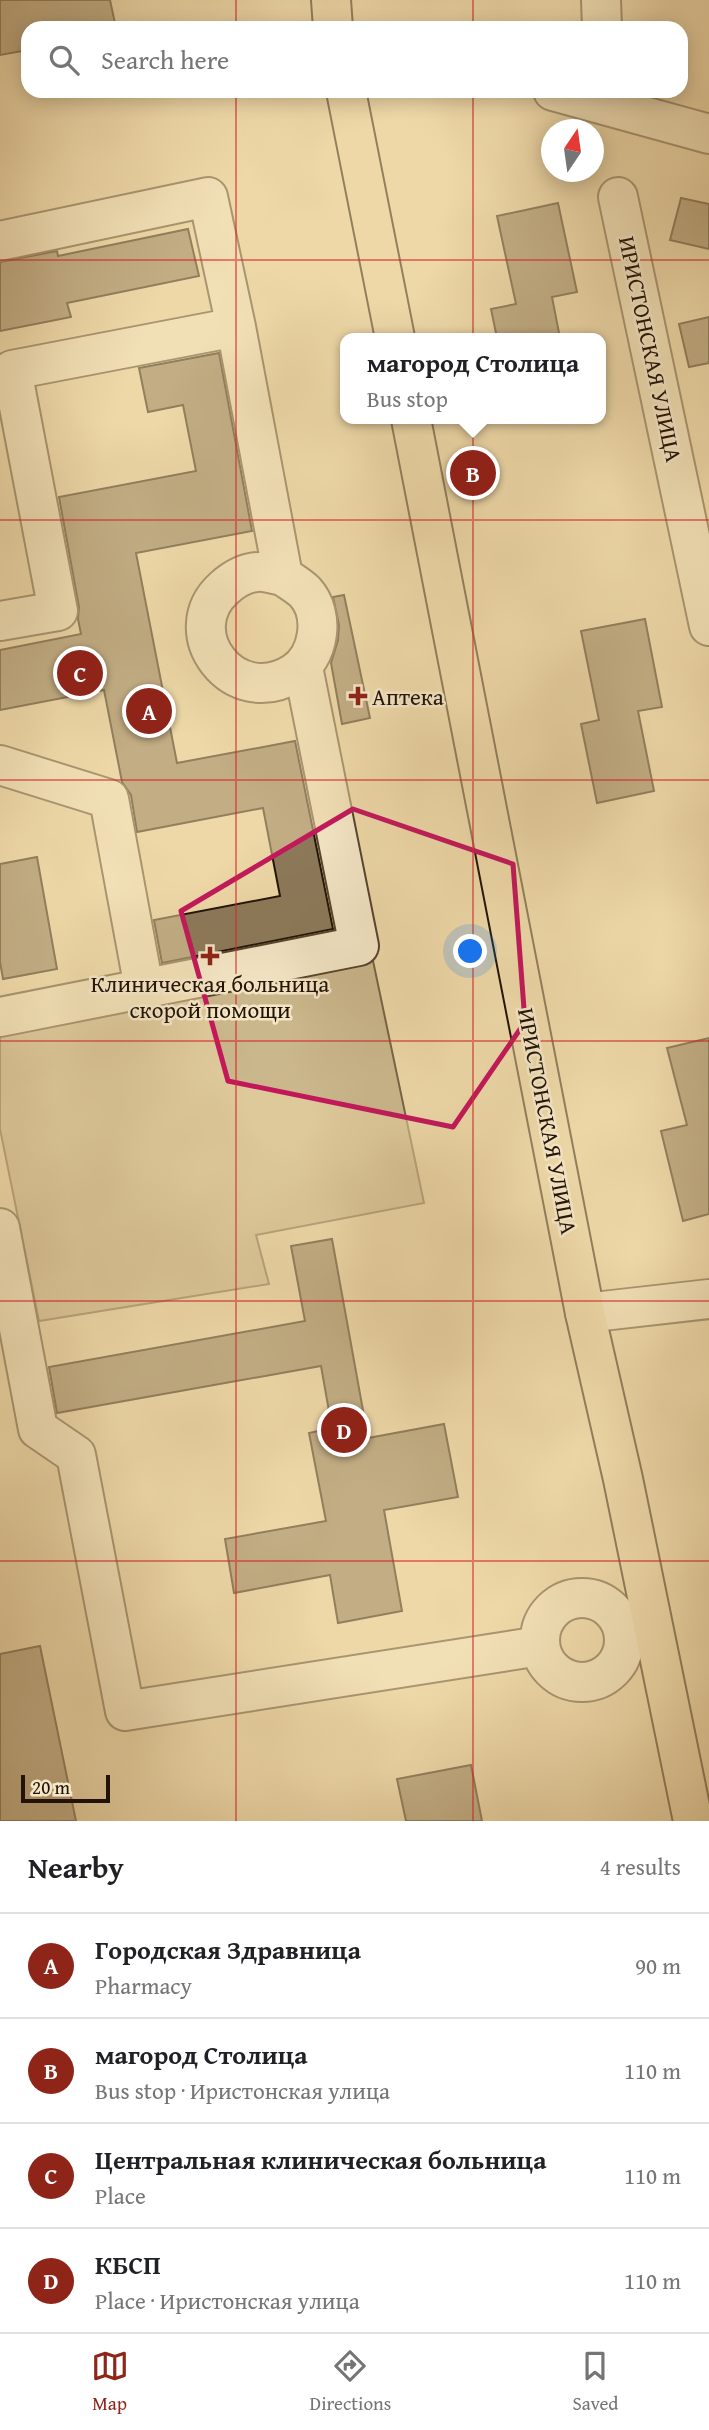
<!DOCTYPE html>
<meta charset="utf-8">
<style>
body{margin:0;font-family:"Gentium Book Plus",serif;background:#f6f6f6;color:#202124}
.compass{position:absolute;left:541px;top:119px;width:63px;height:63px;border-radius:50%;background:#fff;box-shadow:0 4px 18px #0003;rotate:13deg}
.scale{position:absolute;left:21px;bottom:18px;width:89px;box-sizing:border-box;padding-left:7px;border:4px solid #221305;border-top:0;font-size:19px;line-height:24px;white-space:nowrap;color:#221305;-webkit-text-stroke:5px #f4e6c6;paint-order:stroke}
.you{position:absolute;left:471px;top:952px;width:24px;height:24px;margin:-18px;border:5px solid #fff;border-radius:50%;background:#1a73e8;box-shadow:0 0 0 10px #1a73e833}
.badge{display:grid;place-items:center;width:46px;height:46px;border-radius:50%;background:#8f2418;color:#fff;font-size:23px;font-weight:700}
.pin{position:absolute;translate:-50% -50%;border:4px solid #fff;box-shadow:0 2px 7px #0006}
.popup{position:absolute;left:340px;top:333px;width:266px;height:91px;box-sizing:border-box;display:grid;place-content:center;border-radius:14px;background:#fff;filter:drop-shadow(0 2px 5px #0005);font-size:23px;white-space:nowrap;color:#757577}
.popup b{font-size:26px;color:#202124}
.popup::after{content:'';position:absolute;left:50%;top:100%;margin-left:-14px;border:14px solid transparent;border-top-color:#fff}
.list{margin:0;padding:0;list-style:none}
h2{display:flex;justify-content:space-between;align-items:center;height:91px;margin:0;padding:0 28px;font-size:30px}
h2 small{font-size:23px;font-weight:400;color:#757577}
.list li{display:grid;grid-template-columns:46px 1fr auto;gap:21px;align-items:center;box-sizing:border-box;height:105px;padding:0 28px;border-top:2px solid #e0e0e0}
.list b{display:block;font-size:26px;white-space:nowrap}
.list p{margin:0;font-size:23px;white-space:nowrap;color:#757577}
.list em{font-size:23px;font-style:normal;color:#757577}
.icon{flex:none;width:38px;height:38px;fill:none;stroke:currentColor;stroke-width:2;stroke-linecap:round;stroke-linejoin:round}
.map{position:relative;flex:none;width:709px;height:1821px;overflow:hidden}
.search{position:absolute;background:#fff;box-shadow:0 4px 18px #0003;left:21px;right:21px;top:21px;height:77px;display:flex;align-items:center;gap:18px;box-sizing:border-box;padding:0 24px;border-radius:21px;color:#757577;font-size:26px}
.sheet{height:511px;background:#fff}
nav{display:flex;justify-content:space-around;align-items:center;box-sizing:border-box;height:98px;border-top:2px solid #e0e0e0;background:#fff;font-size:19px;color:#757577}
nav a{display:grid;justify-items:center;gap:4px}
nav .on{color:#8f2418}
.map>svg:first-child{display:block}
.green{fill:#cbb78c;stroke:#766548;stroke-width:2}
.building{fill:#8c795a;stroke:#221305;stroke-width:2}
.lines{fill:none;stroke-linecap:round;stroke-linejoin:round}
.minor-casing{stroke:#55442e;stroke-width:42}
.major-casing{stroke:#221305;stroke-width:42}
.minor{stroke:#f4e6c6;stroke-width:38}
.major{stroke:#eed8a8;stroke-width:38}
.marked{fill:none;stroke:#c2185b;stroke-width:5;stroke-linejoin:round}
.grid{fill:none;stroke:#d62828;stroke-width:2;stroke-opacity:0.55}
.poi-dot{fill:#8f2418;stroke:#f4e6c6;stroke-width:2.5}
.labels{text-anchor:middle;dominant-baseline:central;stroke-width:5;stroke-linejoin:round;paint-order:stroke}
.street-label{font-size:23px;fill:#221305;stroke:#f4e6c6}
.poi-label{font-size:23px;fill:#221305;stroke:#f4e6c6;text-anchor:start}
</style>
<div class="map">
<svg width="709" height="1821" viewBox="0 0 709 1821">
<rect width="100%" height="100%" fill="#eed8a8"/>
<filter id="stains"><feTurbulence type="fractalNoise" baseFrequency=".00286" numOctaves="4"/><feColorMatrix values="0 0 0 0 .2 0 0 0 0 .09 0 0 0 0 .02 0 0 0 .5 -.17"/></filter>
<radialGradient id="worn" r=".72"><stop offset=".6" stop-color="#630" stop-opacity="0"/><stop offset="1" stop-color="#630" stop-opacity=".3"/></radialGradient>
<!-- green -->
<path class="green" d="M 372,956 L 424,1203 L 256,1235 L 269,1284 L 39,1321 L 0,1129 L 0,1031 Z"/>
<!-- building -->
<path class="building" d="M 0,0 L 110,0 L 116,28 L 28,28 L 28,50 L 0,55 Z
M 681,198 L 709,204 L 709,249 L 670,240 Z
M 558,203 L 577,292 L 552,297 L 560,338 L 497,338 L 491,309 L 516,304 L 497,216 Z
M 188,229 L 199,276 L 67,303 L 71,317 L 0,331 L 0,262 L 57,251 L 58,256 Z
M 709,317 L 709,363 L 689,367 L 679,324 Z
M 219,353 L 252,531 L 136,553 L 177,763 L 295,741 L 333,929 L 162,963 L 154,920 L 280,896 L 263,808 L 137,832 L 131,795 L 122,782 L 104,690 L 0,710 L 0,650 L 81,634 L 78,619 L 79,607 L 59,497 L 196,471 L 183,405 L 148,412 L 139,368 Z
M 344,595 L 370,718 L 342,724 L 331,663 L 338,640 L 339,625 L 333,597 Z
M 645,619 L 662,707 L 638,711 L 654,791 L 597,803 L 581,724 L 599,720 L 581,631 Z
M 37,857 L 57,969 L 3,979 L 0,962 L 0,864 Z
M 709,1038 L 709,1214 L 683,1221 L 661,1131 L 687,1125 L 667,1048 Z
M 332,1239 L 368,1438 L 444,1424 L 458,1497 L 384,1510 L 402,1611 L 338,1623 L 330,1575 L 234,1593 L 225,1539 L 326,1521 L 309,1433 L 332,1428 L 321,1366 L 57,1413 L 49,1367 L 305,1321 L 291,1246 Z
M 40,1646 L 76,1821 L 0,1821 L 0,1654 Z
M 471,1765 L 482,1821 L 406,1821 L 397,1779 Z"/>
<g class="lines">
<defs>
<path id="minor" d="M 601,0 L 602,28
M 553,91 L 709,134
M 618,197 L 709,626
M 0,241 L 208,197 L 236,327
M 0,621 L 58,611 L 12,370 L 236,327 L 283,576 C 290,581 299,586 305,592 C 326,615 319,657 294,673 C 234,711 175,632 224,588 C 233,580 244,573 257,572 C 265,571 275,575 283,576
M 0,765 L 109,799 L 144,988
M 0,1017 L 359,946 L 303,667
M 0,1228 L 38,1429 L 76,1455 L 125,1711 L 540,1646
M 585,1313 L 709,1299
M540 1640a42 42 0 1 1 84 0a42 42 0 1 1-84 0Z"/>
<path id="major" d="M 331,0 L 333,28
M 346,91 L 395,338
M 411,419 L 585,1313 L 623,1479 L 693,1821"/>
</defs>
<!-- minor casing -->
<use href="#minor" class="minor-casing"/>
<!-- major casing -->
<use href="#major" class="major-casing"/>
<!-- minor -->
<use href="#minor" class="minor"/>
<!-- major -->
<use href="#major" class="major"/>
</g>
<!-- marked area -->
<path d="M0 0H709V1821H0ZM 353,809 L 513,864 L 525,1022 L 453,1127 L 228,1081 L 181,911 Z" fill="#eed8a8" fill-opacity=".55" fill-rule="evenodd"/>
<path class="marked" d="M 353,809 L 513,864 L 525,1022 L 453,1127 L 228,1081 L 181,911 Z"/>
<!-- grid -->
<path class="grid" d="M 236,0 L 236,28M 473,0 L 473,28M 236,91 L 236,1821M 473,91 L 473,1821M 0,260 L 709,260M 0,520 L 709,520M 0,780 L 709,780M 0,1041 L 709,1041M 0,1301 L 709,1301M 0,1561 L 709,1561"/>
<!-- markers -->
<g class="poi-dot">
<path d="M354.5 685.5h7v7h7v7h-7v7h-7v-7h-7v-7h7z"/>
<path d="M206.5 945.5h7v7h7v7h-7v7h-7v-7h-7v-7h7z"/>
</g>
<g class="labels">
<!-- street labels -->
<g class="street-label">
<text transform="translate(651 349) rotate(78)">ИРИСТОНСКАЯ УЛИЦА</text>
<text transform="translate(548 1121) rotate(79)">ИРИСТОНСКАЯ УЛИЦА</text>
</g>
<!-- poi labels -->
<g class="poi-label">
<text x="372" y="696">Аптека</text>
<text x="210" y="983" text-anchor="middle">Клиническая больница<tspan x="210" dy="26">скорой помощи</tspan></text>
</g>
</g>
<rect width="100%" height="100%" filter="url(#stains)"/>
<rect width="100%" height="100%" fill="url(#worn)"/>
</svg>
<svg class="compass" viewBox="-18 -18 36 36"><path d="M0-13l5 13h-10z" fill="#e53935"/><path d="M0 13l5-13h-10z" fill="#757577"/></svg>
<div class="scale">20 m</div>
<div class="you"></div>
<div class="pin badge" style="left:149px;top:711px">A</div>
<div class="pin badge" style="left:473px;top:473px">B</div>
<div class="popup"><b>магород Столица</b>Bus stop</div>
<div class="pin badge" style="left:80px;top:673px">C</div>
<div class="pin badge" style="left:344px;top:1430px">D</div>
<div class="search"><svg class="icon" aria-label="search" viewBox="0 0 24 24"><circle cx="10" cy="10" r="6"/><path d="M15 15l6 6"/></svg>Search here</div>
</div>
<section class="sheet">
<h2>Nearby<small>4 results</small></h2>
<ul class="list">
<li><span class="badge">A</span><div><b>Городская Здравница</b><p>Pharmacy</p></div><em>90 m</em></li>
<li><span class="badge">B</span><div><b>магород Столица</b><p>Bus stop · Иристонская улица</p></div><em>110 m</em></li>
<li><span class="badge">C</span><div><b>Центральная клиническая больница</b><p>Place</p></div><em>110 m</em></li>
<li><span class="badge">D</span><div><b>КБСП</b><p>Place · Иристонская улица</p></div><em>110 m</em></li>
</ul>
</section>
<nav>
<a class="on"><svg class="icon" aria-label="map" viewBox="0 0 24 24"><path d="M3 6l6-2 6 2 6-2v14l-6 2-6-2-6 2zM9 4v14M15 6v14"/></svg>Map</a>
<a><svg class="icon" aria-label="directions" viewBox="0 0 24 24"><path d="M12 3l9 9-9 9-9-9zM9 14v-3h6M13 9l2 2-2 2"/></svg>Directions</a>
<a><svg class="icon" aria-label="saved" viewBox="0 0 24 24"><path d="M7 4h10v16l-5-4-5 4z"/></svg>Saved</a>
</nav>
